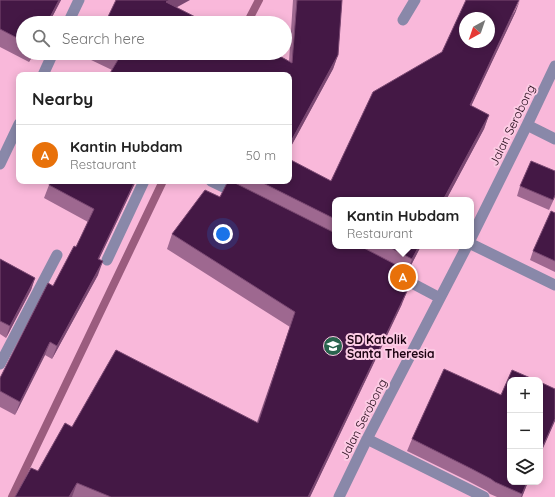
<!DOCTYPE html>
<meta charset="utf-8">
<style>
body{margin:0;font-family:Quicksand,sans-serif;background:#f2f2f2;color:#222}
.controls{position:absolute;right:12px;bottom:12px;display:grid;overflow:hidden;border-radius:8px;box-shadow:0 2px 10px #0003}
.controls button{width:36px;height:36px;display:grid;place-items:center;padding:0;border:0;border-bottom:1px solid #e0e0e0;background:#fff;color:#222;font:20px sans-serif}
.compass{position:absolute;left:459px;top:12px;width:36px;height:36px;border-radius:50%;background:#fff;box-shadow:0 2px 10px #0003;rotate:220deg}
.you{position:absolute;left:223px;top:234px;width:14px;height:14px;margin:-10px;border:3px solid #fff;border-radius:50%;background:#1a73e8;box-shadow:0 0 0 6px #1a73e833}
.badge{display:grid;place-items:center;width:26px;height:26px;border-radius:50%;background:#0f766e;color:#fff;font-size:13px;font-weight:700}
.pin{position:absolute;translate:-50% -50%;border:2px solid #fff;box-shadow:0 1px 4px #0006}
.popup{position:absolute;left:332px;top:197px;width:142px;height:52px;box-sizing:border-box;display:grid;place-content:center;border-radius:8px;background:#fff;filter:drop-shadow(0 1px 3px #0005);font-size:13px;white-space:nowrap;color:#767676}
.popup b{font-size:15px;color:#222}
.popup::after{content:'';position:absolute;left:50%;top:100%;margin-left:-8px;border:8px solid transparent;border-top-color:#fff}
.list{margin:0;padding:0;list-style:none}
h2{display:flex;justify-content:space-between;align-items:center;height:52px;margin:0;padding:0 16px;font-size:17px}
h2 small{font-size:13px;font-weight:400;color:#767676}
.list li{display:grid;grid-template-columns:26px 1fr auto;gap:12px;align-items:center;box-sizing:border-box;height:60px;padding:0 16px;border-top:1px solid #e0e0e0}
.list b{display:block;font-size:15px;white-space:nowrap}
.list p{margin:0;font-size:13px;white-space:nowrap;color:#767676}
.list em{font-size:13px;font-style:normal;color:#767676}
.icon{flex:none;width:22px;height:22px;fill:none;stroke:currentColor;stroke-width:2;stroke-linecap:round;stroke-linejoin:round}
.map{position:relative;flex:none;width:555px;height:497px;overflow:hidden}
.search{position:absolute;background:#fff;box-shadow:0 2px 10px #0003;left:16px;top:16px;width:276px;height:44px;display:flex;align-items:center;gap:10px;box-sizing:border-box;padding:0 14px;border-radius:22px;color:#767676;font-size:15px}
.panel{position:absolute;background:#fff;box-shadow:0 2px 10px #0003;left:16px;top:72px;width:276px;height:112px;border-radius:8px}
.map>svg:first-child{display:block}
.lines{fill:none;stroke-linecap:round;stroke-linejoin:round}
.stream{stroke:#9b5c7e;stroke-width:8}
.service{stroke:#8988a9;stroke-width:11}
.minor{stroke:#8988a9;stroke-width:11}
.wall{fill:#9e6890}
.shaded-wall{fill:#7a4872}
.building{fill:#441845;stroke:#7a4872;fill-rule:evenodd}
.labels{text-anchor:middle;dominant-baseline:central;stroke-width:4;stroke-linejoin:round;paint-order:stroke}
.street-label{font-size:12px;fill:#1b0211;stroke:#fccbe4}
.poi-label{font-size:12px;font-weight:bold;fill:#1b0211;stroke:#fccbe4;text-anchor:start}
</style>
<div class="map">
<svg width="555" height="497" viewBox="0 0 555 497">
<rect width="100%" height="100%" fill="#f9b8da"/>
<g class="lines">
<!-- stream -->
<path class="stream" d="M 247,23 L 259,0
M 12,497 L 163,181"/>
<!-- service -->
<path class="service" d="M 403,20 L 415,0
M 68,23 L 79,0
M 43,75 L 53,53
M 0,164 L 19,124"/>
<!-- minor -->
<path class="minor" d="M 527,125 L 555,139
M 211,181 L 238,194
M 471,238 L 527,125 L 555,66
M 471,244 L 555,285
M 107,260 L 144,181
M 389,271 L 440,298
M 0,364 L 57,255
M 367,439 L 484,497
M 339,497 L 367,439 L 467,246"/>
</g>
<!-- wall -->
<path class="wall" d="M 0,0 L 61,0 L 49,23 L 23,23 L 23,53 L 34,53 L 29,62 L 0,47 Z
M 293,0 L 342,0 L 338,55 L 333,69 L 289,150 L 289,75 L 112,70 L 89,59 L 92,53 L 274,53 L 289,61 Z
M 516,11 L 471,106 L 489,115 L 484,129 L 446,200 L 335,200 L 335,246 L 421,246 L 407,273 L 405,272 L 400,285 L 402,304 L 310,497 L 15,497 L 38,471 L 72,427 L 257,422 L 290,327 L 167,249 L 172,234 L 220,197 L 228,181 L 331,181 Z
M 136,181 L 99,259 L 98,275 L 52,359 L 45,355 L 15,415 L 0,407 L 0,378 L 76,247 L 88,222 L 44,198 L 49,185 Z
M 520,186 L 555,197 L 549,210 L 517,196 Z
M 555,213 L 555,272 L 530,260 L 533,251 Z
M 0,259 L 35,278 L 31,290 L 6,338 L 0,334 Z
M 412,439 L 510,482 L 528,482 L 522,497 L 497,497 L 490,494 L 487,491 L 468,481 L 407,451 Z"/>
<!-- shaded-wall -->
<path class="shaded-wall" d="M 59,0 L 61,0 L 49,23 L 47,23 Z
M 170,0 L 190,0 L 161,16 L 166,2 Z
M 520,0 L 516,11 L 465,119 L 470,105 Z
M 32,53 L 34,53 L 29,62 Z
M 338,55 L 333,69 L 289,150 L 289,145 Z
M 489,115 L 484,129 L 446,200 L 443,200 Z
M 135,181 L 136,181 L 93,272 L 98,259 Z
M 419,246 L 421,246 L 407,273 L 412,259 Z
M 103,261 L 98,275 L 52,359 L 57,346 Z
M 406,270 L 400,285 L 398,284 Z
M 35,278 L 31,290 L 6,338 L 10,326 Z
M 408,289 L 402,304 L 310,497 L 308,497 Z
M 50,342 L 45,355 L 15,415 L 20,402 Z
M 555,419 L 555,421 L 540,455 L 540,453 Z
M 527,482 L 528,482 L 522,497 L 521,497 Z
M 77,483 L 72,497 L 69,497 Z"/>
<!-- building -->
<path class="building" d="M 0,0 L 59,0 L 47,23 L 23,23 L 23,41 L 0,29 Z
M 116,0 L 170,0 L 166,2 L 207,23 L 105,23 Z
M 297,0 L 342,0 L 338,55 L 289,145 L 289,75 L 109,75 L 119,58 L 109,53 L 274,53 L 292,63 Z
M 466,0 L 519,0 L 470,105 L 489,115 L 443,200 L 335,200 L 335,219 L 259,181 L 289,181 L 289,159 L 331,181 L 373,92 L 442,52 ZM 465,18 L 489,18 L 489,42 L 465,42 Z
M 531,161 L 555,171 L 555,195 L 553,200 L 520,186 Z
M 51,181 L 135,181 L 98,259 L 103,261 L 57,346 L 50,342 L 20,402 L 0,391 L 0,378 L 48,283 L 53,286 L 74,246 L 76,247 L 94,209 L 49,185 Z
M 228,181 L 231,181 L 335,233 L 335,246 L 360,246 L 406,270 L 398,284 L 408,289 L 308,497 L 111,497 L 77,483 L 69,497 L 15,497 L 31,468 L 38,471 L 65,423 L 72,427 L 116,350 L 258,423 L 295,312 L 172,234 L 205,190 L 220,197 Z
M 551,211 L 555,213 L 555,261 L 533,251 Z
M 387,246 L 419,246 L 412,259 Z
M 0,259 L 35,278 L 10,326 L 0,321 Z
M 444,369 L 501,395 L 512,370 L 535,380 L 510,380 L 510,482 L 527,482 L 522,494 L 495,482 L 491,479 L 472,469 L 412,439 Z
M 540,382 L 555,389 L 555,419 L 540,453 Z"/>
<!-- icons -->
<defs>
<symbol id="school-disc" viewBox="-11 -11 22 22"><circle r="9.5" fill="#29644e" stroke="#fccbe4"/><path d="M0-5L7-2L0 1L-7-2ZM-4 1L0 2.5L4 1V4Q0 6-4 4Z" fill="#fff"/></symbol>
</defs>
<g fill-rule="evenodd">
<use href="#school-disc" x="322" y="335" width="22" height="22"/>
</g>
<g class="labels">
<!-- street labels -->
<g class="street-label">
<text transform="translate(512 125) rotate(-64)">Jalan Serobong</text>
<text transform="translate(363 419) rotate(-63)">Jalan Serobong</text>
</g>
<!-- poi labels -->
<g class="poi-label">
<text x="347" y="339">SD Katolik<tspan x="347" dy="14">Santa Theresia</tspan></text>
</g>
</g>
</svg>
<div class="controls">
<button>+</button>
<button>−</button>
<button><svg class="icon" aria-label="layers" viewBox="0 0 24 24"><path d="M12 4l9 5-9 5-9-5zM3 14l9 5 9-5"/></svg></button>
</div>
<svg class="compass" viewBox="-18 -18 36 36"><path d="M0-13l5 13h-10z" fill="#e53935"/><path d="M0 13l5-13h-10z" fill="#767676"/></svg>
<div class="you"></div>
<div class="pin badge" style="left:403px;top:277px;background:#e8710a">A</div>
<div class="popup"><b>Kantin Hubdam</b>Restaurant</div>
<div class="search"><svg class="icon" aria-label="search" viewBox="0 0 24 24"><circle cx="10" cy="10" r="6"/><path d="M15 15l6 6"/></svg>Search here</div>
<section class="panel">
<h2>Nearby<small></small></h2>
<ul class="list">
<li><span class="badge" style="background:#e8710a">A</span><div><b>Kantin Hubdam</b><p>Restaurant</p></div><em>50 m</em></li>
</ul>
</section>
</div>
